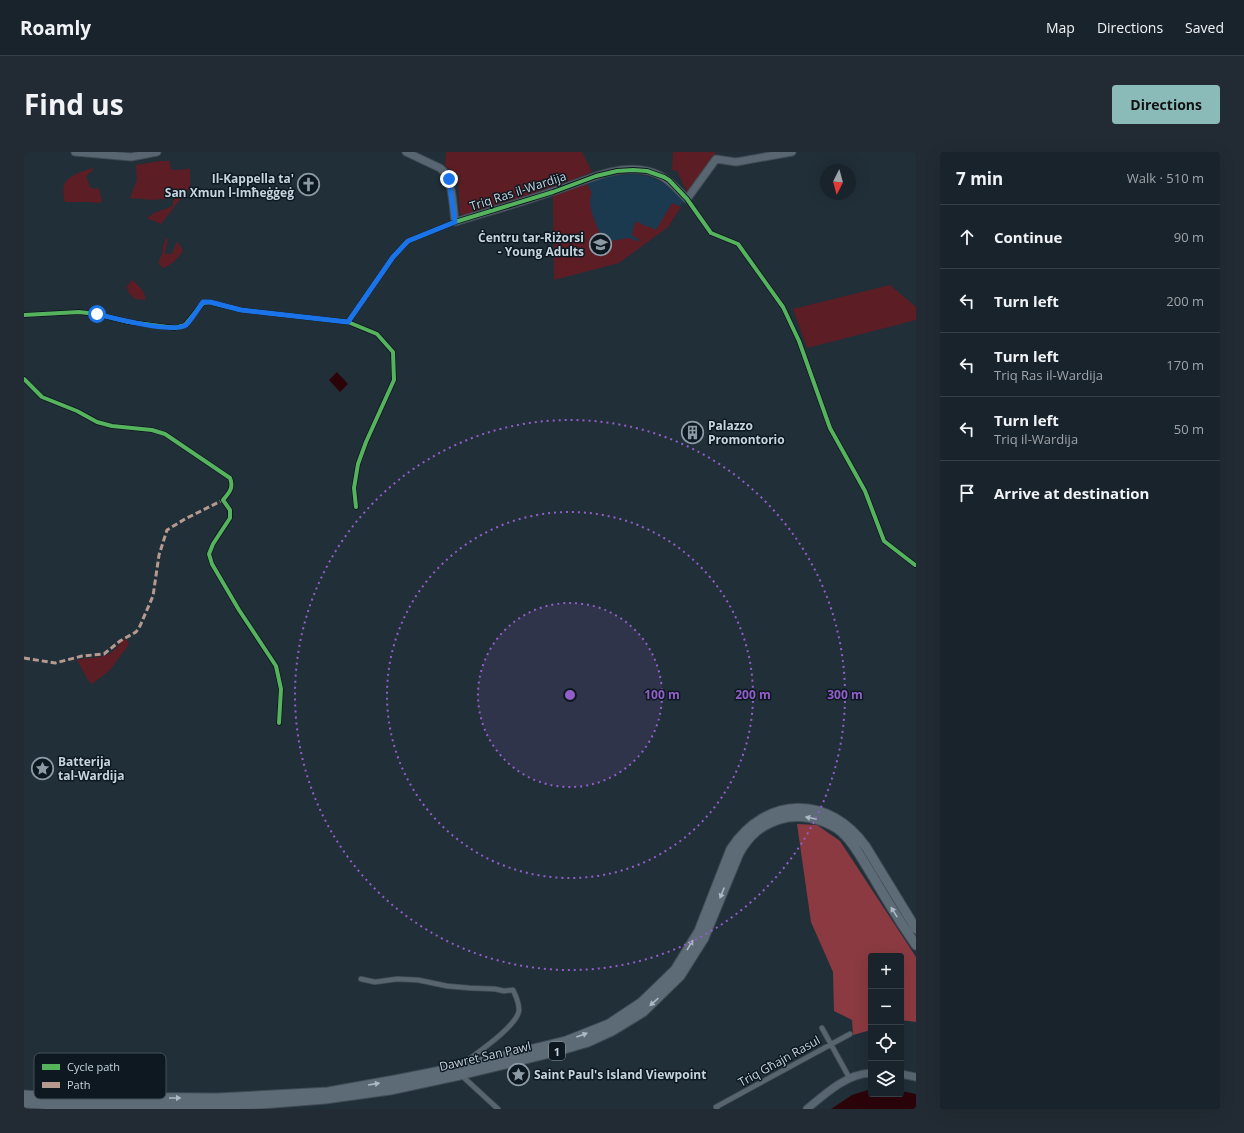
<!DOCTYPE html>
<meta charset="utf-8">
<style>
body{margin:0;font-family:"Open Sans",sans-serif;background:#222b33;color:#f1f3f6}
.controls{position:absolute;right:12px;bottom:12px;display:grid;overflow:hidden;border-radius:4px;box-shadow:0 4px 16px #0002}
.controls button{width:36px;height:36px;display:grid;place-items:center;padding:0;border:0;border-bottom:1px solid #374047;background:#19232b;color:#f1f3f6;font:20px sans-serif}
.compass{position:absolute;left:796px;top:12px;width:36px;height:36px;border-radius:50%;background:#19232b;box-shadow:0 4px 16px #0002;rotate:186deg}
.stop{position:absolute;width:12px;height:12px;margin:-9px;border:3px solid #1a73e8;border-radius:50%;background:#fff}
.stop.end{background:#1a73e8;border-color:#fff;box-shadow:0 1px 4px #0008}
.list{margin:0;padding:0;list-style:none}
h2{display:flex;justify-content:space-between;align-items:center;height:52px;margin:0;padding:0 16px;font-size:17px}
h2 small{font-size:13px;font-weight:400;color:#9fa4a9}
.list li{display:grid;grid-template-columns:26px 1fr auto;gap:12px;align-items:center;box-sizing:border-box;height:64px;padding:0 16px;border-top:1px solid #374047}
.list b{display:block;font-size:15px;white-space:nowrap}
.list p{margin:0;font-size:13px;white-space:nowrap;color:#9fa4a9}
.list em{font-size:13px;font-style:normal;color:#9fa4a9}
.icon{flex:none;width:22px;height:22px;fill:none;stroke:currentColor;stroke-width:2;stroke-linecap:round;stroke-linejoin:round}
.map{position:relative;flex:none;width:892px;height:957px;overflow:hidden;border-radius:4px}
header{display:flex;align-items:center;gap:24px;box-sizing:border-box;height:56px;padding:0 20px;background:#19232b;border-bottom:1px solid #374047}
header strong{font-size:19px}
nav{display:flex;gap:22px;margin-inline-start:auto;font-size:14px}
.intro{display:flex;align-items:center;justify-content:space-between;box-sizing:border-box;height:96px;padding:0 24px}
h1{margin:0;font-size:28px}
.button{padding:10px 18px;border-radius:4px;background:#8bbbb9;color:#111;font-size:14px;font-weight:700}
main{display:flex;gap:24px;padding:0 24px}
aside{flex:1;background:#19232b;border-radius:4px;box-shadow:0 4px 16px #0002}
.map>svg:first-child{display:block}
.built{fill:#1c3a4f}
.green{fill:#5c1d25}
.forest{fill:#8b3a41}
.water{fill:#2b040a}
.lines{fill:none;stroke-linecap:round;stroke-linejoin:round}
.street-casing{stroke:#404c55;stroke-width:6}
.secondary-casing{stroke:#404c55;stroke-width:9}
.highway-casing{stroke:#404c55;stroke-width:11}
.street{stroke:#58656e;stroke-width:4.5}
.secondary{stroke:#586671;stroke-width:7}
.highway{stroke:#5c6b76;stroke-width:9}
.quiet{stroke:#b69a8f;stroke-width:3;stroke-dasharray:6 3;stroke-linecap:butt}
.cycleway-casing{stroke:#0d1820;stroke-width:6}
.cycleway{stroke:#56b35d;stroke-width:4}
.oneway{fill:#acbac6}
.route{stroke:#1a73e8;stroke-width:5}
.ring{fill:none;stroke:#925ec9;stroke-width:2;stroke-dasharray:2 4}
.labels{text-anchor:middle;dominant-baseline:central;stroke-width:3;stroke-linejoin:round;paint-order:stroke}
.shield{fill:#0d1820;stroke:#8e9ca6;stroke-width:1}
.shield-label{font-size:11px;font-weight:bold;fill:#c6d4e0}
.poi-label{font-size:12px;font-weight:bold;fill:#c6d4e0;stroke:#0d1820;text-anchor:start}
.street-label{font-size:12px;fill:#c6d4e0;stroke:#0d1820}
.key{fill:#0d1820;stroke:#44505a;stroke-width:1}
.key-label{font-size:11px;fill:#c6d4e0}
.centre{fill:#925ec9;stroke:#0d1820;stroke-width:2}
.ring-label{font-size:12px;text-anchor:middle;font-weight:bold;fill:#925ec9;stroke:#0d1820;stroke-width:3;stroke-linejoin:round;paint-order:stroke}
</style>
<header>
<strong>Roamly</strong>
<nav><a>Map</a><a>Directions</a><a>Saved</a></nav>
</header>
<div class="intro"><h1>Find us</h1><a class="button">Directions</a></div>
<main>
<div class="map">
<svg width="892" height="957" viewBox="0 0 892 957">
<rect width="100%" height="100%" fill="#212f39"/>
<!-- built -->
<path class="built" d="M 610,22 L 627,25 L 643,33 L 654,41 L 660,48 L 644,75 L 595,111 L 530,128 L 529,43 L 585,24 Z"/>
<!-- green -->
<path class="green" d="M 422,0 L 558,0 L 568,20 L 519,40 L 444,64 L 438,64 L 436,60 L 434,28 L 436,24 L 421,14 Z
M 649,0 L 691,0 L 691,5 L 666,40 L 663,40 L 653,19 L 648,18 Z
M 136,9 L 145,9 L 148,18 L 166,17 L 166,35 L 137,72 L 123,66 L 130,61 L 149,54 L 149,49 L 152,45 L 130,48 L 106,46 L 113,28 L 112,13 Z
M 68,16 L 69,18 L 62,24 L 66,35 L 70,37 L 75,36 L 78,50 L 73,51 L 65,50 L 41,50 C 34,26 49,23 68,16 Z
M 563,32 L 568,41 C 561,54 575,78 580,90 L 605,86 L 613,89 L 616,88 L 608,83 L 610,74 L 612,69 L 623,75 L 624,74 L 632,78 L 648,51 L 657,55 L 644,75 L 595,111 L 530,128 L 529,43 Z
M 142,86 L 144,87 L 141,101 L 147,103 L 153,90 L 156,93 L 159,99 C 155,105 146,115 139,116 C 132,111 135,109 138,102 C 140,99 138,100 139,96 C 139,92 141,90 142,86 Z
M 108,128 C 114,132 121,140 122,148 L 111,147 L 104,140 L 105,138 L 102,136 Z
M 866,133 L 892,155 L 892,168 L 783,196 L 769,157 Z
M 102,486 L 105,492 L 86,518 L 68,532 L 64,528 L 53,508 C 64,505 80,507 88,500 C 93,496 96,490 102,486 Z"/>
<!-- forest -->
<path class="forest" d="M 773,672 L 793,673 L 816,689 L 892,805 L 892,870 L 877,868 L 877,804 L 847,804 L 847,878 L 829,883 L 828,868 L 810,859 L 809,820 L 787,770 Z"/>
<!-- water -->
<path class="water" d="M 313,220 L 324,232 L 316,240 L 305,228 Z
M 847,937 L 847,942 L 877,942 L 877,939 L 892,942 L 892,957 L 807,957 L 828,943 Z"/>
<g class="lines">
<defs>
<path id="street" d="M 663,47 L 687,81 L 714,92 L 759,155 L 775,189 L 806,276 L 841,339 L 860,389 L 891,413
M 0,163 L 55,160 L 73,162 L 105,170 L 151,176 L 161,173 L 179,151 L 185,150 L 217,158 L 324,170 L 353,182 L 369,200 L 370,228 L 342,290 L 334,312 L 330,336 L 332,355
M 324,170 L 369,105 L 384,89 L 431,70
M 0,227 L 18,245 L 53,259 L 73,270 L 88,274 L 128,278 L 141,282 L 206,326 C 210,336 205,341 199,348 L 206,358 L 206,366 L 189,392 L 185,402 L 188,412 L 215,458 L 252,514 L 257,537 L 255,571
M 337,827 L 351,830 L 373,827 L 394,828 L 423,834 L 446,836 L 471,837 L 480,839 L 489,838 C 492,844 495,850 495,858 C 494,874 450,903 437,913
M 798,876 L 826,927
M 437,923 L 474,957
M 693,957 L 692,955 L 826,882"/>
<path id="secondary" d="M 51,0 L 107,5 L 133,0
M 382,0 L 416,16 C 429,25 429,55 431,70 C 463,60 496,51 527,40 C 558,31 591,11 624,19 C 643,24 650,34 663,47 L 692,7 L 712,10 L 768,0
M 877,922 L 892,925
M 783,957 C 801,942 822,922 847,921"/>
<path id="highway" d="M 0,943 L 30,945 L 194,946 L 304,940 L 371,928 L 432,916 L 542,889 L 585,872 L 618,850 L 651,818 L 675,779 L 707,697 C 743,643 805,643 842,695 L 892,777
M 0,951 L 30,953 L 159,954 L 237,952 L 301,947 L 366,938 L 436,923 L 530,900 L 564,890 L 588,879 L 619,860 L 656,824 L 680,786 L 715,701 C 725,683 737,673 756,667 C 775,661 797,666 814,677 C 828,687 839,709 848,723 C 862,747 876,770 892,793"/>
</defs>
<!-- street casing -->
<use href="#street" class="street-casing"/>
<!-- secondary casing -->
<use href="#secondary" class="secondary-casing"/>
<!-- highway casing -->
<use href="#highway" class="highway-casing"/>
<!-- street -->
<use href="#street" class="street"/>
<!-- secondary -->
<use href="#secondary" class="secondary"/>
<!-- highway -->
<use href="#highway" class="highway"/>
<!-- quiet -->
<path class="quiet" d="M 0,506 L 31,511 L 58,504 L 80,502 L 96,489 L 112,480 L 116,474 L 129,444 L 135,403 L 143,378 L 161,367 L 199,348"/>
<defs>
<path id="cycleway" d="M 0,163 L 55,160 L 73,162 L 105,170 L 151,176 L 161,173 L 179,151 L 185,150 L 217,158 L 324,170 L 353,182 L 369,200 L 370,228 L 342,290 L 334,312 L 330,336 L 332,355
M 324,170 L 369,105 L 384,89 L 431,70 L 529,40 L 572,24 L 593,19 L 609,18 L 623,19 L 640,25 L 645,28 L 663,47 L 687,81 L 714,92 L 759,155 L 775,189 L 806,276 L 841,339 L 860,389 L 891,413
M 0,227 L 18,245 L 53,259 L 73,270 L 88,274 L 128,278 L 141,282 L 206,326 C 210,336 205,341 199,348 L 206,358 L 206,366 L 189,392 L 185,402 L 188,412 L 215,458 L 252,514 L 257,537 L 255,571"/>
</defs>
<!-- cycleway casing -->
<use href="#cycleway" class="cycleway-casing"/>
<!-- cycleway -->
<use href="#cycleway" class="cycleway"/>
</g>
<!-- one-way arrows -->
<defs><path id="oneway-solid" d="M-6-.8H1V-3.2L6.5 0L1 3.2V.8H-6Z"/></defs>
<g class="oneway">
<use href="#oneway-solid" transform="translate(787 666) rotate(-168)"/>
<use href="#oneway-solid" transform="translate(698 741) rotate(112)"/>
<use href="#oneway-solid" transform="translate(870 760) rotate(-122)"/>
<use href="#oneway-solid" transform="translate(666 793) rotate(-59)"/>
<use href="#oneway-solid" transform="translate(630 850) rotate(138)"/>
<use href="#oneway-solid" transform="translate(558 883) rotate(-20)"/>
<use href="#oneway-solid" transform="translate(350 932) rotate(-9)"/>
<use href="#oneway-solid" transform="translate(151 946)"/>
</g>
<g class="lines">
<!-- route -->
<path class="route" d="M 73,162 C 89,166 149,182 162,173 C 167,168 174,157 179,150 L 186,150 L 217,158 L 324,170 L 369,105 L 384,89 L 431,70 L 425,27"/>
</g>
<!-- distance rings -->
<circle cx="546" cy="543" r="92" fill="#925ec9" fill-opacity=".12"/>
<g class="ring">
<circle cx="546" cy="543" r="92"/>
<circle cx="546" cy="543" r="183"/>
<circle cx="546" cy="543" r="275"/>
</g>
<!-- icons -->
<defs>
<symbol id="church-ring" viewBox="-11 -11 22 22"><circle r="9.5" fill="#0d1820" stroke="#8c9aa6" stroke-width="1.5"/><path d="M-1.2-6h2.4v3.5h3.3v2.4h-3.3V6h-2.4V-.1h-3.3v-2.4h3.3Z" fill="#8c9aa6"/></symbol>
<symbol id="school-ring" viewBox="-11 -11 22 22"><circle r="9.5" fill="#0d1820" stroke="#8c9aa6" stroke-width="1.5"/><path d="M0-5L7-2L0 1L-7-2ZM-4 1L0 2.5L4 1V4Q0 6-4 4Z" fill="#8c9aa6"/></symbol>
<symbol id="building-ring" viewBox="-11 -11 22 22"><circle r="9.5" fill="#0d1820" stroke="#8c9aa6" stroke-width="1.5"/><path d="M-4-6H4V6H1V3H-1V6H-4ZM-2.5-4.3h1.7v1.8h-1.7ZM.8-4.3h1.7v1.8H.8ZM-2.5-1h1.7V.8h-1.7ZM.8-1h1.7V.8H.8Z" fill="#8c9aa6"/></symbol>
<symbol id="sight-ring" viewBox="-11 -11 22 22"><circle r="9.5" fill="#0d1820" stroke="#8c9aa6" stroke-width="1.5"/><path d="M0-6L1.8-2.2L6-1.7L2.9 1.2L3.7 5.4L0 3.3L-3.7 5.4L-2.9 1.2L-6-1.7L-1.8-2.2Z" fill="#8c9aa6"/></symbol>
</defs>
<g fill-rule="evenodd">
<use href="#church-ring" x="272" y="20" width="25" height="25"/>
<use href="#school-ring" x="564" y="80" width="25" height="25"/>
<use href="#building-ring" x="656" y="268" width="25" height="25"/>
<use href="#sight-ring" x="6" y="604" width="25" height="25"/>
<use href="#sight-ring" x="482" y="910" width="25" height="25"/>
</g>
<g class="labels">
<!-- shield labels -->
<rect class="shield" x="525" y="890" width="16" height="18" rx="3"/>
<g class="shield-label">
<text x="533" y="899">1</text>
</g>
<!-- poi labels -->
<g class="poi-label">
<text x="270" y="26" text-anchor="end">Il-Kappella ta'<tspan x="270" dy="14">San Xmun l-Imħeġġeġ</tspan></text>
<text x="560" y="85" text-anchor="end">Ċentru tar-Riżorsi<tspan x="560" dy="14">- Young Adults</tspan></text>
<text x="684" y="273">Palazzo<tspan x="684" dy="14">Promontorio</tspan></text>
<text x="34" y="609">Batterija<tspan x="34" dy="14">tal-Wardija</tspan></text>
<text x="510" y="922">Saint Paul's Island Viewpoint</text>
</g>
<!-- street labels -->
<g class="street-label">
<text transform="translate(494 39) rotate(-18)">Triq Ras il-Wardija</text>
<text transform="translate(461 904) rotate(-13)">Dawret San Pawl</text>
<text transform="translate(755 909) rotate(-29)">Triq Għajn Rasul</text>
</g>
</g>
<!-- legend -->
<rect x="10" y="901" width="132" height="46" rx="6" class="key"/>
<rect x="18" y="912" width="18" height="6" fill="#56b35d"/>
<rect x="18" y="930" width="18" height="6" fill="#b69a8f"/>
<g class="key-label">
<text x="43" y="919">Cycle path</text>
<text x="43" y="937">Path</text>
</g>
<circle cx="546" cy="543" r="6" class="centre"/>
<g class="ring-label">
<text x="638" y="547">100 m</text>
<text x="729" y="547">200 m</text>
<text x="821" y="547">300 m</text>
</g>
</svg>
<div class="controls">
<button>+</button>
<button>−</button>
<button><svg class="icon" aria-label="locate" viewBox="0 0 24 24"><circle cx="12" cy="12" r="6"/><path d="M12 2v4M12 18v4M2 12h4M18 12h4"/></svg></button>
<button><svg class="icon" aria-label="layers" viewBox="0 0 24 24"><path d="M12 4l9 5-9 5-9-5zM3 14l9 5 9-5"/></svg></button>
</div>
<svg class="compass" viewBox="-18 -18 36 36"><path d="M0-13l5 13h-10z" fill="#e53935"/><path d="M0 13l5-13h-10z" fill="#9fa4a9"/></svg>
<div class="stop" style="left:73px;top:162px"></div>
<div class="stop end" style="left:425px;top:27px"></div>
</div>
<aside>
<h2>7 min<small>Walk · 510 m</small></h2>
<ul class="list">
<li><svg class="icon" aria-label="ahead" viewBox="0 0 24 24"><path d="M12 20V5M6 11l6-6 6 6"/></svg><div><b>Continue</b></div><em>90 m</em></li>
<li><svg class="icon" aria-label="left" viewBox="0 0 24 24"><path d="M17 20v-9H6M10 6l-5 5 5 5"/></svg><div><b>Turn left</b></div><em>200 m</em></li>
<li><svg class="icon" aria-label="left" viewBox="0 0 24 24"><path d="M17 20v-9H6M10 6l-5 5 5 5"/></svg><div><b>Turn left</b><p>Triq Ras il-Wardija</p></div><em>170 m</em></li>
<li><svg class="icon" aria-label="left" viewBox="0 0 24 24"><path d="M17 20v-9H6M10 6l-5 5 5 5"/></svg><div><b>Turn left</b><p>Triq il-Wardija</p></div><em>50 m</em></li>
<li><svg class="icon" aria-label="arrive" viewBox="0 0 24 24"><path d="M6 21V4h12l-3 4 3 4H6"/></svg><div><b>Arrive at destination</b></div></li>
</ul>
</aside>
</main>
